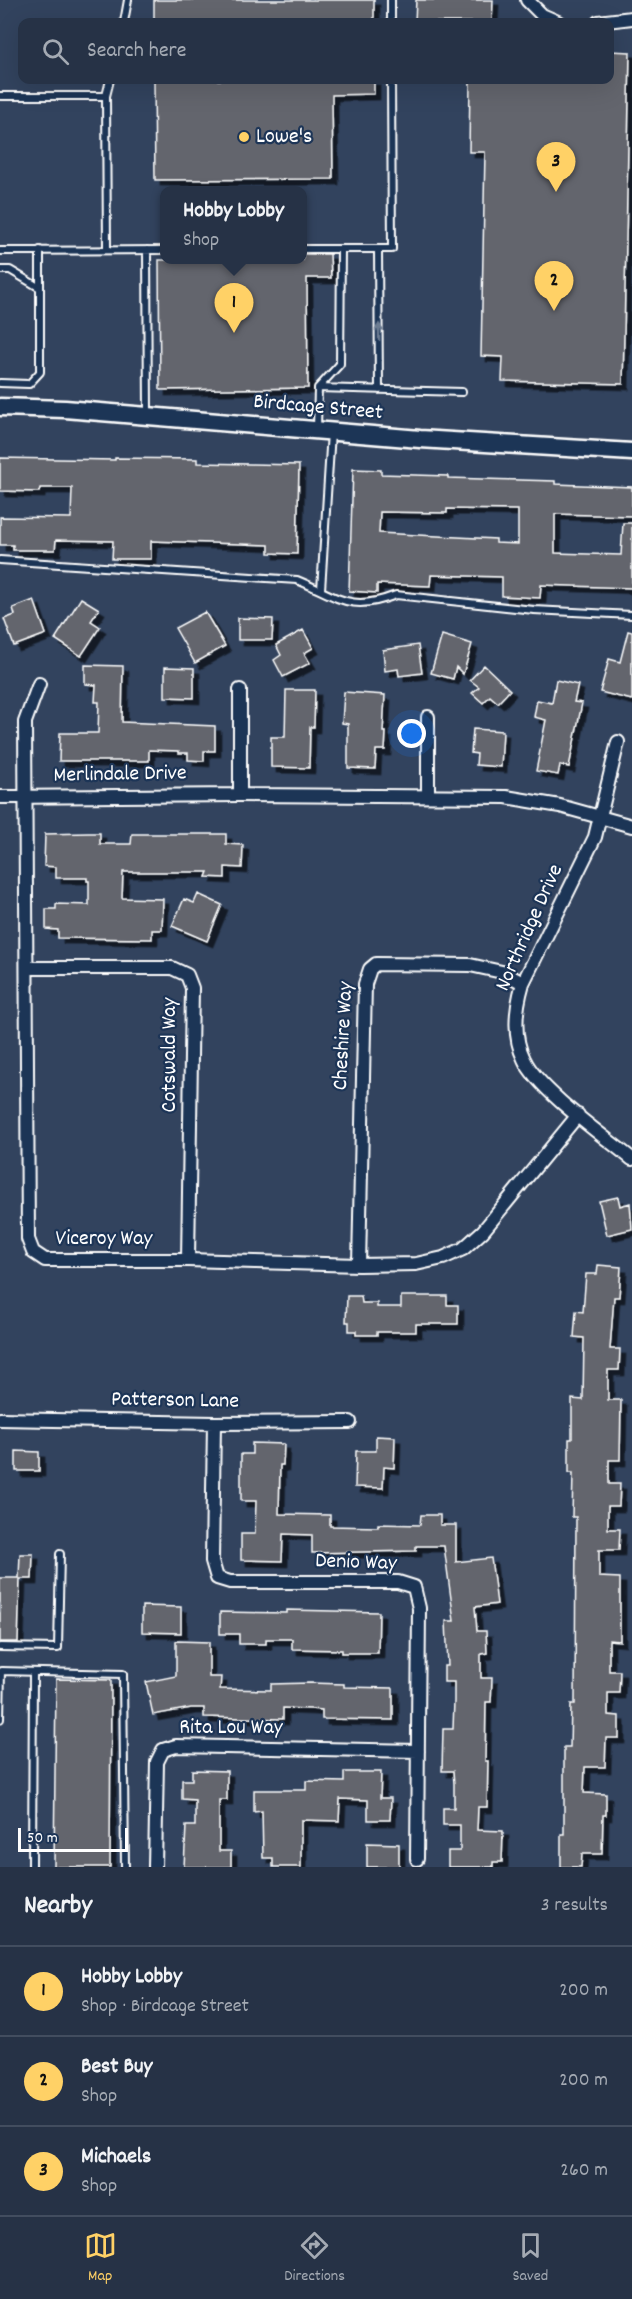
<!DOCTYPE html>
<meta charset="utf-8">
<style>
body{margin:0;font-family:Dekko,sans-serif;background:#323e51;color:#f1f3f6}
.scale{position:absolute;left:18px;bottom:15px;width:110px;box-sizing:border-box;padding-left:6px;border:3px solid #fff;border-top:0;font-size:16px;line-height:21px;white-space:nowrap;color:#fff;-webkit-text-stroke:4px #1d3557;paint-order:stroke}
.you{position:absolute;left:412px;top:734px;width:21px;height:21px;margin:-15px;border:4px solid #fff;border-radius:50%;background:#1a73e8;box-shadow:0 0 0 9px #1a73e833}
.badge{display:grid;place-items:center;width:39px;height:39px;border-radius:50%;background:#ffd166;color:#111;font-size:20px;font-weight:700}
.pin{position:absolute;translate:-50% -50px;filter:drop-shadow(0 2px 3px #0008)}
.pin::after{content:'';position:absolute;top:32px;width:21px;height:18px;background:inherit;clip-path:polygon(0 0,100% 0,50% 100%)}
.popup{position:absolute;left:160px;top:186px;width:147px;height:78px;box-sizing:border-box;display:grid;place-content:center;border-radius:12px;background:#263246;filter:drop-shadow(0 2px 4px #0005);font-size:20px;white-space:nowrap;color:#a4aab3}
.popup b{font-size:22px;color:#f1f3f6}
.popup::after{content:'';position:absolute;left:50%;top:100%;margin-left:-12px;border:12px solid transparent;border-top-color:#263246}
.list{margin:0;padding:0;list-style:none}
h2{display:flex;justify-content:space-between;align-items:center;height:78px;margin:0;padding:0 24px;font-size:26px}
h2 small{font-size:20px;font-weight:400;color:#a4aab3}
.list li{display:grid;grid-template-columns:39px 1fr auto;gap:18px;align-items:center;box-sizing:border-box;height:90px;padding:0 24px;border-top:2px solid #424d5f}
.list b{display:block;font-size:22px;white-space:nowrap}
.list p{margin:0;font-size:20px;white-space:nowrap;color:#a4aab3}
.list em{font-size:20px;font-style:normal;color:#a4aab3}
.icon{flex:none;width:33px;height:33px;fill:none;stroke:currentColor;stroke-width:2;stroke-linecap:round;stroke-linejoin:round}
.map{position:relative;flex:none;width:632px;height:1867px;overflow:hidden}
.search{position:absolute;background:#263246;box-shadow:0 6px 24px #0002;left:18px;right:18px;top:18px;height:66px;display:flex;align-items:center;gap:15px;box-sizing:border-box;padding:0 21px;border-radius:12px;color:#a4aab3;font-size:22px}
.sheet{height:348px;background:#263246}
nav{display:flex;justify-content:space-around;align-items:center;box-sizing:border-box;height:84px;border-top:2px solid #424d5f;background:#263246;font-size:16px;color:#a4aab3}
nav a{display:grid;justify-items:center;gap:3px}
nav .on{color:#ffd166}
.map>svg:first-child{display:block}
.building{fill:#63656d;stroke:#fff;stroke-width:1.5;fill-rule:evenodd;filter:url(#shadow)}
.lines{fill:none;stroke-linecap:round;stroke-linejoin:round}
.lane-casing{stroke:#fff;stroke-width:10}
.street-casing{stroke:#fff;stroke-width:16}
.secondary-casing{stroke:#fff;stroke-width:21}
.lane{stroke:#1d3557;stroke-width:6}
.street{stroke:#1d3557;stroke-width:12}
.secondary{stroke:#1d3557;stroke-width:16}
.oneway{fill:#6c7c92}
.poi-dot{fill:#ffd166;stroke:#1d3557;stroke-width:2}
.labels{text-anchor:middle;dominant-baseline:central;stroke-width:4.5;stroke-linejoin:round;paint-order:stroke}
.poi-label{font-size:22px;fill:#fff;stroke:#1d3557;text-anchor:start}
.street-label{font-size:22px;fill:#fff;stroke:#1d3557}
</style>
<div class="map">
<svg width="632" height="1867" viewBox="0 0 632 1867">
<defs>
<filter id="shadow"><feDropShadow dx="5.5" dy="5.5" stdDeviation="0" flood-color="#0009"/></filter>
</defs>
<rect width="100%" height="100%" fill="#32435e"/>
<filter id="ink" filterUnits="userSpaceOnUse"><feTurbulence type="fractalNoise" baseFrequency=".0167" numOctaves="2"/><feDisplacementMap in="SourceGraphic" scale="12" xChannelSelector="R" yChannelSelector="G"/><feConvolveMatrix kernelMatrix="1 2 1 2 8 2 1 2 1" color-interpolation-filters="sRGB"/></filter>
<g filter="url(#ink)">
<!-- building -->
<path class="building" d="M 154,0 L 374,0 L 374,22 L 154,22 Z
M 416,0 L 493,0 L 492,22 L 415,22 Z
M 609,51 L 630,52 L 623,384 L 502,381 L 503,357 L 481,356 L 485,152 L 469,152 L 470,80 L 609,80 Z
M 154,80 L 374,80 L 374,94 L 332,95 L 333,179 L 155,180 Z
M 303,254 L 330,254 L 331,278 L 307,278 L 308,388 L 160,390 L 159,260 L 303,260 Z
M 0,458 L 115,460 L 115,458 L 197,459 L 197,463 L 299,465 L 297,554 L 269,553 L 269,545 L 151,541 L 151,559 L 112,559 L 113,541 L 56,540 L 55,550 L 13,550 L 13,545 L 0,545 L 0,517 L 71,518 L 72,488 L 40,488 L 39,492 L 0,491 Z
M 353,469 L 381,470 L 381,474 L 448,476 L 448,478 L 555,481 L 555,484 L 632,487 L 632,516 L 555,514 L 555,553 L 621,555 L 623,523 L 632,523 L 632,588 L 541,585 L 540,598 L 502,596 L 502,577 L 431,575 L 430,586 L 377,584 L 377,593 L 349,591 ZM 447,509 L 518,510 L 518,544 L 496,543 L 496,539 L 379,533 L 380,512 L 447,513 Z
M 81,598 L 99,609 L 91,621 L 100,627 L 81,656 L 55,639 Z
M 34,600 L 46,634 L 14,646 L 4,619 L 15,615 L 13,608 Z
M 205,612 L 225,646 L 195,663 L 175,628 Z
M 238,618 L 273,619 L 272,640 L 238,640 Z
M 303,630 L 313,648 L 304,653 L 310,663 L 283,677 L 274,660 L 281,655 L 276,645 Z
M 628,631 L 632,632 L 632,700 L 600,692 L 609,659 L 620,662 Z
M 442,635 L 472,644 L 463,674 L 456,667 L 453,679 L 431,673 Z
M 418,645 L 422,673 L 399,676 L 398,669 L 385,671 L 383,650 Z
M 85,665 L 123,666 L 122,722 L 215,726 L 215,751 L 204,751 L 204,761 L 188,760 L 188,753 L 179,753 L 179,751 L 149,750 L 149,761 L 59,761 L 60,733 L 98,733 L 99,702 L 95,702 L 96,685 L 85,684 Z
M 484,665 L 510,690 L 498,703 L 490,696 L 483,703 L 472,693 L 479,687 L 470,680 Z
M 165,667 L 194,668 L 194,698 L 165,697 Z
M 556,680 L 578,685 L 574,702 L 582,703 L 569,767 L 560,765 L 558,775 L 536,771 L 546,720 L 534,717 L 537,700 L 552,703 Z
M 286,690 L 315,690 L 314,727 L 310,727 L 309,768 L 271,767 L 271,737 L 285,737 Z
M 344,692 L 385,695 L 383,732 L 386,732 L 385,750 L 376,750 L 375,769 L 348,768 L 348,724 L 342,723 Z
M 473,729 L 503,731 L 501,767 L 476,765 L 477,754 L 471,753 Z
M 88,833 L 100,833 L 100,844 L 131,844 L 132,834 L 226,834 L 226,844 L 243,845 L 242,868 L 225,867 L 225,878 L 206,877 L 208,872 L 123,872 L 122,898 L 163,899 L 162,930 L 152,930 L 152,939 L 58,938 L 58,930 L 46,929 L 46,909 L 56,909 L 56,904 L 89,905 L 89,881 L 87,881 L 87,878 L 56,878 L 56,867 L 44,866 L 45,834 Z
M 198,894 L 222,905 L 207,941 L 172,926 L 184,899 L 194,903 Z
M 618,1197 L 620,1206 L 630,1203 L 632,1229 L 607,1235 L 599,1201 Z
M 598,1265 L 621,1267 L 619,1297 L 614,1297 L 610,1349 L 620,1349 L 619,1370 L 608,1370 L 608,1400 L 621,1400 L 620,1460 L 609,1460 L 609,1484 L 620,1484 L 619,1506 L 608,1506 L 608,1529 L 620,1529 L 619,1550 L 599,1550 L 599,1577 L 620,1578 L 620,1641 L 609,1640 L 609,1671 L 620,1671 L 619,1693 L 608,1693 L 608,1715 L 619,1716 L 619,1738 L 606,1738 L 605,1767 L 585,1767 L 584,1793 L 606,1794 L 606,1815 L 603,1815 L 602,1854 L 582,1854 L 581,1867 L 561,1867 L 561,1834 L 564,1834 L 564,1747 L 570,1747 L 571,1704 L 575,1704 L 576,1517 L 572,1517 L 573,1473 L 569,1473 L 569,1439 L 572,1439 L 572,1399 L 583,1400 L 584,1338 L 574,1337 L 576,1311 L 583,1312 L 586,1274 L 597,1274 Z
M 347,1296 L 361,1296 L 362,1303 L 377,1303 L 377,1307 L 401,1307 L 401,1296 L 447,1296 L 447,1305 L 458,1305 L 458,1324 L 416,1324 L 416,1332 L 377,1332 L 377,1335 L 356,1335 L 356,1331 L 349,1331 L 349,1322 L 346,1322 Z
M 376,1436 L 395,1437 L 394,1468 L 384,1467 L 383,1488 L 355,1487 L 356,1451 L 376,1451 Z
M 252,1443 L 284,1444 L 283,1465 L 280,1465 L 279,1514 L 330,1515 L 330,1526 L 378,1527 L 378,1524 L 420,1525 L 421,1515 L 440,1515 L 440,1525 L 456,1525 L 456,1562 L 491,1558 L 497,1604 L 475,1607 L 477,1631 L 486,1631 L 487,1653 L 481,1654 L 481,1678 L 492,1678 L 491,1702 L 486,1702 L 485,1761 L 488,1761 L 487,1807 L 478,1807 L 477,1830 L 503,1831 L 502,1862 L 493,1862 L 493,1867 L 448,1867 L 448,1851 L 460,1851 L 460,1825 L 443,1825 L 443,1808 L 454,1808 L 454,1784 L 453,1771 L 442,1771 L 443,1729 L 453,1729 L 454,1701 L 454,1682 L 444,1682 L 444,1666 L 448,1666 L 446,1621 L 454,1621 L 444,1546 L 416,1546 L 416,1551 L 312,1553 L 312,1535 L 283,1534 L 282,1561 L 241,1560 L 241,1534 L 255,1534 L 256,1501 L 241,1501 L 241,1454 L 252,1454 Z
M 16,1451 L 39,1452 L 39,1471 L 16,1471 Z
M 20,1554 L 33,1554 L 32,1579 L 20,1579 L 18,1642 L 0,1642 L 0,1578 L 19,1578 Z
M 142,1606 L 181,1607 L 181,1633 L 142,1632 Z
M 287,1610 L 379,1612 L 378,1653 L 342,1653 L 342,1650 L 292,1649 L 292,1639 L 266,1639 L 266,1644 L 239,1644 L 239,1634 L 220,1634 L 220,1612 L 287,1613 Z
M 176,1641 L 209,1642 L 209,1677 L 221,1677 L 220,1689 L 271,1690 L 271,1684 L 310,1683 L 344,1684 L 344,1687 L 393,1688 L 393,1720 L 322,1719 L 322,1710 L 310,1709 L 283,1708 L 283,1719 L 204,1717 L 204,1708 L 191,1708 L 153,1715 L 146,1682 L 176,1676 Z
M 56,1679 L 111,1680 L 110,1867 L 54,1867 Z
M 192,1770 L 227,1771 L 227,1800 L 219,1800 L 219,1851 L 231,1851 L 231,1867 L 184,1867 L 186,1826 L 195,1826 L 195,1800 L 182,1799 L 182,1780 L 192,1780 Z
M 344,1772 L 381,1772 L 380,1798 L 391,1798 L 390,1820 L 368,1820 L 368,1800 L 340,1799 L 339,1821 L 301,1820 L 301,1867 L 273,1867 L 273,1858 L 263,1858 L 262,1811 L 254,1812 L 254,1790 L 306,1790 L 306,1781 L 344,1782 Z
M 367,1843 L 399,1844 L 399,1867 L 367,1867 Z"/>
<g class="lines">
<defs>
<path id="lane" d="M 391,0 L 391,22
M 124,22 L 128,0
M 0,96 L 106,96 L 107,250
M 106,96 L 110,80
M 303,249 L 392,249 L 391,80
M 378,249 L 379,390
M 147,250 L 148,414
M 0,251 L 165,250
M 0,270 L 10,270 L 40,288
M 0,383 L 29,384 L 40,372 L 40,250
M 318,388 L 462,392
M 317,429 L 318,388 L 340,364 L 341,249
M 0,560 L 297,580 C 339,597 349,613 396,595 L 534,610 L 632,615
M 321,590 L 331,432
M 0,1647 L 58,1648 L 60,1554
M 0,1719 L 1,1671 L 123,1674 L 125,1867
M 32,1867 L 33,1672"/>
<path id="street" d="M 527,0 L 542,15 L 558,22
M 598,22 L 632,18
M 39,684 L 25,722 L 28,1239 L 33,1252 L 45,1260 L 188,1260 L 359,1265 L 416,1264 L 443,1258 L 463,1249 L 483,1231 L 578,1115
M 240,690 L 240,795
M 428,717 L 428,795
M 618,742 L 595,837 L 523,983 C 516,1007 512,1035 524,1059 C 537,1089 605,1137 632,1159
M 0,797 L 240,795 L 506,797 L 560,806 L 632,826
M 27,968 L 172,968 L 187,975 L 192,988 L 188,1260
M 359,1265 L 365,984 L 370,969 L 376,964 L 470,965 L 502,972 L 523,983
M 0,1419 L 214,1423 L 350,1422
M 214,1423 L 212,1561 L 217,1578 L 230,1582 L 398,1582 L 414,1587 L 419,1608 L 417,1859
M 155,1867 L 157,1762 L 163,1750 L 176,1746 L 418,1751"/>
<path id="secondary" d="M 0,407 L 65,409 L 420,439 L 632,452"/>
</defs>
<!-- lane casing -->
<use href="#lane" class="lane-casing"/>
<!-- street casing -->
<use href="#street" class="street-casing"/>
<!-- secondary casing -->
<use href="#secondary" class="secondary-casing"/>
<!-- lane -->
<use href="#lane" class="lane"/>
<!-- street -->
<use href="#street" class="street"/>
<!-- secondary -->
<use href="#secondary" class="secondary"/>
</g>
<!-- one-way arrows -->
<defs><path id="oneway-solid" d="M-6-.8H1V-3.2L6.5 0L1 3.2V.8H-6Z" transform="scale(1.5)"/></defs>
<use class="oneway" href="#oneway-solid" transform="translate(379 332) rotate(-90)"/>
</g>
<!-- markers -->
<circle class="poi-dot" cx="244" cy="137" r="6"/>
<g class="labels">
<!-- poi labels -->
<g class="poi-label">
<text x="256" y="137">Lowe's</text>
</g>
<!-- street labels -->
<g class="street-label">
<text transform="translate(318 408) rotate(5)">Birdcage Street</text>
<text transform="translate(120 775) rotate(-1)">Merlindale Drive</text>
<text transform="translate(530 928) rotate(-66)">Northridge Drive</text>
<text transform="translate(344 1036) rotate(-87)">Cheshire Way</text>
<text transform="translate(170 1055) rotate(-90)">Cotswald Way</text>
<text x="104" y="1239">Viceroy Way</text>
<text transform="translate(175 1401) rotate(1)">Patterson Lane</text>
<text transform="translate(356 1563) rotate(2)">Denio Way</text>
<text x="231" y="1728">Rita Lou Way</text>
</g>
</g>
</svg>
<div class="scale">50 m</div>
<div class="you"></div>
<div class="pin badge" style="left:234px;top:333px">1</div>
<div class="popup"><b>Hobby Lobby</b>Shop</div>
<div class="pin badge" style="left:554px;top:311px">2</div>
<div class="pin badge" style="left:556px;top:192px">3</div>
<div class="search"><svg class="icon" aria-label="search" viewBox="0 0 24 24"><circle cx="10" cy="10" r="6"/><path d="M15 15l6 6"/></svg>Search here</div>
</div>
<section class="sheet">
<h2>Nearby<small>3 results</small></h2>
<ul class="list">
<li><span class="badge">1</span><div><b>Hobby Lobby</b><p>Shop · Birdcage Street</p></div><em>200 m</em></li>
<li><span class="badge">2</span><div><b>Best Buy</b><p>Shop</p></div><em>200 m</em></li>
<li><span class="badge">3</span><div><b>Michaels</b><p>Shop</p></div><em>260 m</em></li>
</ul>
</section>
<nav>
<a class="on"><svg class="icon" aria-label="map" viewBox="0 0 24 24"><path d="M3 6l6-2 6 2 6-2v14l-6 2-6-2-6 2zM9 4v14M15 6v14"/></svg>Map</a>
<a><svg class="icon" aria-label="directions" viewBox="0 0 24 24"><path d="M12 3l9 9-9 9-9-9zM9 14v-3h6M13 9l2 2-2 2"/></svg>Directions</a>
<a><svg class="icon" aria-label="saved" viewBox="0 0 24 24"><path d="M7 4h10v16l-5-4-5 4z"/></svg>Saved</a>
</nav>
